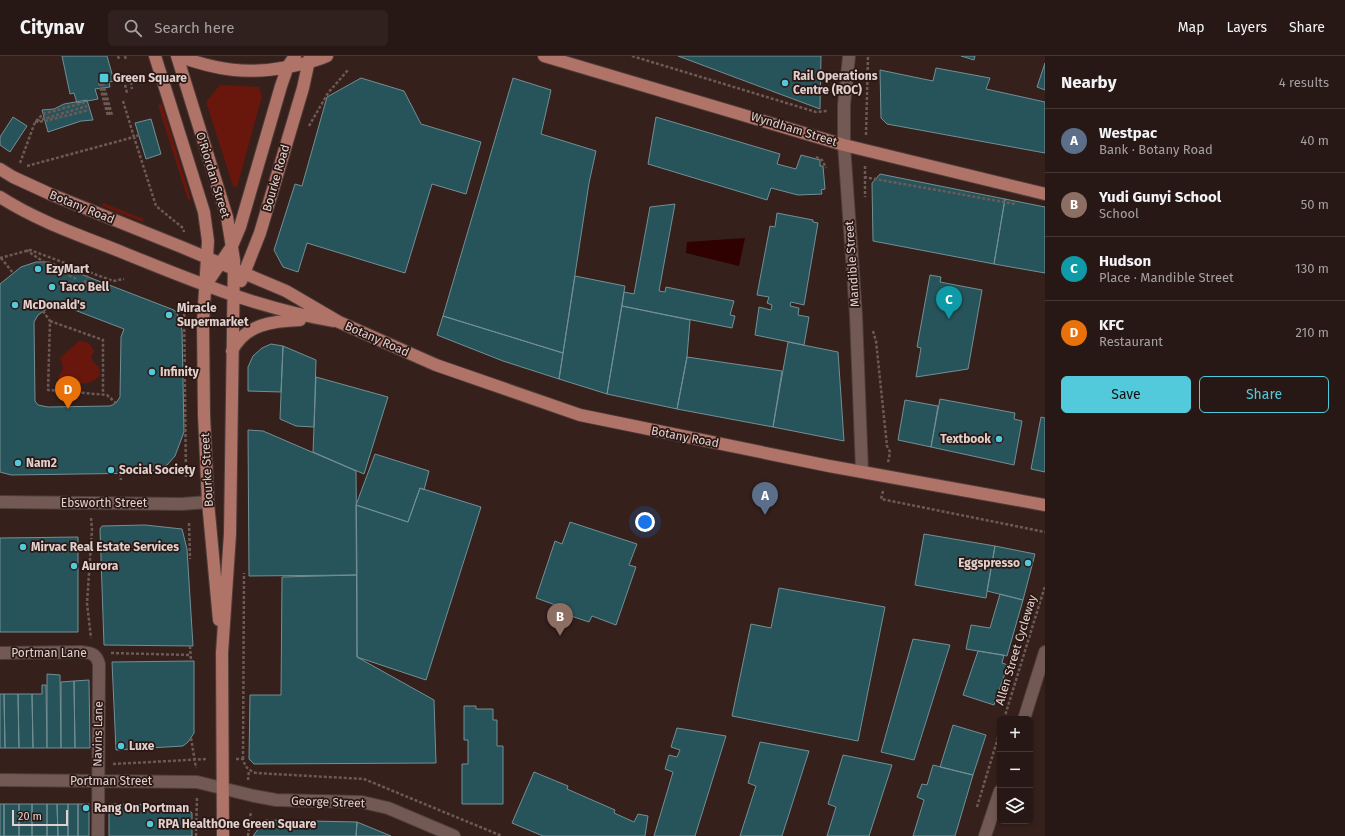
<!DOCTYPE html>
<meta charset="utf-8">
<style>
body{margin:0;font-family:"Fira Sans",sans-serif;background:#30211e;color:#f1f3f6}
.controls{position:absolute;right:12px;bottom:12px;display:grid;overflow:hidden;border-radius:6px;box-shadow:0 2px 6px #0003}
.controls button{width:36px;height:36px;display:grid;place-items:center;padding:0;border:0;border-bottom:1px solid #443734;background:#281815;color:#f1f3f6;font:20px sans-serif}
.scale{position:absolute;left:12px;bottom:10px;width:56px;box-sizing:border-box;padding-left:4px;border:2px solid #e0d1ce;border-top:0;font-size:11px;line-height:14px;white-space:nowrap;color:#e0d1ce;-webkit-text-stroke:3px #2b1713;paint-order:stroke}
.you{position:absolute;left:645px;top:466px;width:14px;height:14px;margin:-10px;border:3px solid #fff;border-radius:50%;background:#1a73e8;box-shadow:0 0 0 6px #1a73e833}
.badge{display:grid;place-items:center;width:26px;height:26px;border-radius:50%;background:#53cadc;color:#fff;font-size:13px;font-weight:700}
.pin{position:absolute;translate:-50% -33px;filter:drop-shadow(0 1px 2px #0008)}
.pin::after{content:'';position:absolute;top:21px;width:14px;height:12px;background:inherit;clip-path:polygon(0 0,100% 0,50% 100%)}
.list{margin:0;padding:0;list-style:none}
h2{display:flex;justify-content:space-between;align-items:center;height:52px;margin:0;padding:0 16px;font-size:17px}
h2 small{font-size:13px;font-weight:400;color:#a5a0a0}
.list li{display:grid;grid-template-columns:26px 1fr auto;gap:12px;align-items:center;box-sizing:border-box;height:64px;padding:0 16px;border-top:1px solid #443734}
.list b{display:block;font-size:15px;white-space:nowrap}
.list p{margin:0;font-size:13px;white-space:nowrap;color:#a5a0a0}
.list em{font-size:13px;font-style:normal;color:#a5a0a0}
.actions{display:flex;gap:8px;padding:12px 16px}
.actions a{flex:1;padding:9px 0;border:1px solid #53cadc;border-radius:6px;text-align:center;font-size:14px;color:#53cadc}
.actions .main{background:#53cadc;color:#111}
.icon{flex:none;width:22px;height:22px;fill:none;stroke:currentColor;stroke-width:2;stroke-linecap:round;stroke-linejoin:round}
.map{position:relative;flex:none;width:1045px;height:780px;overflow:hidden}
header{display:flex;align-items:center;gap:24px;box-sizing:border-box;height:56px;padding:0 20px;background:#281815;border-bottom:1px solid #443734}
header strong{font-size:19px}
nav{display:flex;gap:22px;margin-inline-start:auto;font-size:14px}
.search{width:280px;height:36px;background:#30211e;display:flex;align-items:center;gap:10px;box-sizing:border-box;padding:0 14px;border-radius:6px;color:#a5a0a0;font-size:15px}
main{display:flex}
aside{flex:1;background:#281815}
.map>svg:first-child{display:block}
.green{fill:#69170d}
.water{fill:#2f0100}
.building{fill:#27545b;stroke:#728f94;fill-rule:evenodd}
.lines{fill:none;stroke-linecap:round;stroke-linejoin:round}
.minor-casing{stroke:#4f3d3a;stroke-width:14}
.major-casing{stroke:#4f3d3a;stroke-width:14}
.path{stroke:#6d5a56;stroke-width:2.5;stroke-dasharray:3 2;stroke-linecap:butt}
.minor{stroke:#725954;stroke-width:12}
.major{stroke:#b07368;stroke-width:12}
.poi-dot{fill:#53cadc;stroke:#2b1713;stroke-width:1.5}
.labels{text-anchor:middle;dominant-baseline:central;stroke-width:3.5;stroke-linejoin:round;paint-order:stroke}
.poi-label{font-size:12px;font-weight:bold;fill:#e0d1ce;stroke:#2b1713;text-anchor:start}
.street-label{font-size:12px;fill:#e0d1ce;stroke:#2b1713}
</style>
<header>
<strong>Citynav</strong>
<div class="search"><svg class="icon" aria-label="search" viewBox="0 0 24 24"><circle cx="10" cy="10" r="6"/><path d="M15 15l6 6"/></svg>Search here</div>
<nav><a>Map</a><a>Layers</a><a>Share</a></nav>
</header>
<main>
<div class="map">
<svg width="1045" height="780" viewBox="0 0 1045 780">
<rect width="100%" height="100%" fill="#35201c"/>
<!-- green -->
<path class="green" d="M 220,29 L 259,31 L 262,40 L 237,131 L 233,130 L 206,46 Z
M 162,48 L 191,143 L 188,144 L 158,49 Z
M 103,147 L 144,163 L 143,166 L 102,150 Z
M 79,285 C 87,285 91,288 94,295 L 91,301 L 93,306 L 99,311 L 100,319 C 91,331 77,326 64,330 L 59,326 L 58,320 C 65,313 63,310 60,302 Z"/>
<!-- water -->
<path class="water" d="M 745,182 L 739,210 L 686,197 L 687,186 Z"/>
<!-- building -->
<path class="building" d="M 62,0 L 107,0 L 114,25 L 109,26 L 110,31 L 95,33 L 98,43 L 77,47 L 74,37 L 70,38 Z
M 678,0 L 821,0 L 820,53 Z
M 961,0 L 975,0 L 974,4 Z
M 1045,7 L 1045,34 L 1037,31 Z
M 936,12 L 990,22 L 986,33 L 1045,46 L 1045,97 L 887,68 L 881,62 L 880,14 L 933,25 Z
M 361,22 L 404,35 L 421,68 L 481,86 L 466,138 L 432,128 L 405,217 L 307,187 L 298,216 L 283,211 L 274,194 L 295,128 L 302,130 L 327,41 Z
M 513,22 L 551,34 L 541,78 L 596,95 L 589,127 L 563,297 L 443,260 Z
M 87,44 L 93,64 L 81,65 L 48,76 L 42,54 L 54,53 L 64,48 Z
M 13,61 L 27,70 L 10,96 L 0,89 L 0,81 Z
M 656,61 L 780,98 L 777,108 L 796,113 L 801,99 L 820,104 L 820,110 L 823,110 L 825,133 L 821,134 L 822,138 L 798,139 L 771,132 L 767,144 L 648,108 Z
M 151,63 L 161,98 L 146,103 L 135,67 Z
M 880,118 L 1005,143 L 994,208 L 873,185 L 872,127 Z
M 1005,143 L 1045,151 L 1045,217 L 994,208 Z
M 675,148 L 659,235 L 665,236 L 666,231 L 734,245 L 730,259 L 735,260 L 732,272 L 622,250 L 624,236 L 634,238 L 650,151 Z
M 777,157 L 813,164 L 813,166 L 818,167 L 804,249 L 791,246 L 790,250 L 799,252 L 798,259 L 809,261 L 804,289 L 755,279 L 759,251 L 771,254 L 772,249 L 767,247 L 769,241 L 757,239 L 770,170 L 775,171 Z
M 36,206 L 49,206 L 65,212 L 174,254 L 177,257 L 182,274 L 184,376 L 175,400 L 167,409 L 148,417 L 11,419 L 0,416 L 0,228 L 21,211 ZM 54,248 L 59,248 L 124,273 L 121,281 L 120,341 L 116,347 L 110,350 L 48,351 L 38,349 L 35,345 L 34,266 L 38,259 Z
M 930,219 L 941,221 L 940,226 L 982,234 L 968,313 L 916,321 L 921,292 L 917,291 Z
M 575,220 L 625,230 L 607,338 L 559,323 Z
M 622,250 L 690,264 L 687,301 L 677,353 L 607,338 Z
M 443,260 L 563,297 L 559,323 L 503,305 L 437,279 Z
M 788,286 L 838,296 L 844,385 L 773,371 Z
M 271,288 L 283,290 L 281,336 L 248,335 L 248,311 L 253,300 L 262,292 Z
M 283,290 L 316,304 L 314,371 L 296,370 L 280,363 Z
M 687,301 L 782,315 L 773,371 L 677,353 Z
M 316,321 L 388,341 L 364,418 L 313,396 Z
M 940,343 L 1015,357 L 1014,363 L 1022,365 L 1014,409 L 931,391 Z
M 905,344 L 938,350 L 931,391 L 898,384 Z
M 1041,361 L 1045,362 L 1045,416 L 1031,413 Z
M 248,374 L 263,375 L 356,415 L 357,519 L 249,520 Z
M 375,398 L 429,415 L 424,434 L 420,432 L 408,466 L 356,449 Z
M 420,432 L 481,451 L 426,624 L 357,601 L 356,449 L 408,466 Z
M 570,466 L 637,488 L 629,509 L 636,511 L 616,569 L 592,560 L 589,566 L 559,556 L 561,551 L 536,542 L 555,485 L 562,488 Z
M 145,469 L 182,473 L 187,493 L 193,590 L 104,589 L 100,473 L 102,470 Z
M 924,478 L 995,490 L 986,542 L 915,529 Z
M 78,481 L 78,576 L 0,576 L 0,482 Z
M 995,490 L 1035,498 L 1023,544 L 987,535 Z
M 357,519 L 357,601 L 434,644 L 436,707 L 254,708 L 249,703 L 250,639 L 281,639 L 282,521 Z
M 779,532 L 885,551 L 858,685 L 732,660 L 751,568 L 771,572 Z
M 1000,538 L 1023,544 L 1007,600 L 966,593 L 971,569 L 990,572 Z
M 913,583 L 950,589 L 914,704 L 881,696 Z
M 978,595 L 1004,599 L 1002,607 L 1008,609 L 994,649 L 963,639 Z
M 194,605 L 194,677 L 188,686 L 183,690 L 116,694 L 112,606 Z
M 47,618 L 60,619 L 61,692 L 47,692 Z
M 89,624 L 90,692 L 75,692 L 74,625 Z
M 74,625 L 75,692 L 61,692 L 61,626 Z
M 42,629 L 46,629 L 47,692 L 33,692 L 32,638 L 42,638 Z
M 0,638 L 4,638 L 5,692 L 0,692 Z
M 4,638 L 18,638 L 19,692 L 5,692 Z
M 18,638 L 32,638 L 33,692 L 19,692 Z
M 464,650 L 476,650 L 476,653 L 493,653 L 493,664 L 497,664 L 497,690 L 503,690 L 503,748 L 462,748 L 462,708 L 468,708 L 468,684 L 464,684 Z
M 953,669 L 986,679 L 973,719 L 940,711 Z
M 677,672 L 726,680 L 695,780 L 654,780 L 673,716 L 665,713 L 669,699 L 677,701 L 680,694 L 671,691 Z
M 760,686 L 809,695 L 782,780 L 740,780 L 756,730 L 748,727 Z
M 843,699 L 892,709 L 869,780 L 827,780 L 836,751 L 828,748 Z
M 933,709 L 973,719 L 955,780 L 913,780 L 924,744 L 917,741 L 922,728 L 927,729 Z
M 534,716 L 568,730 L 567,733 L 615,754 L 614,757 L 634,766 L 638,758 L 648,760 L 645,780 L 543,780 L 512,767 Z
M 0,748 L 4,748 L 4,780 L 0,780 Z
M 4,748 L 19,748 L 19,780 L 4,780 Z
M 19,748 L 32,748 L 32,780 L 19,780 Z
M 32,748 L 47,748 L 47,780 L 32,780 Z
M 47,748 L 57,748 L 58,780 L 47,780 Z
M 57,748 L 68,748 L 68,780 L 58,780 Z
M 68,748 L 78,748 L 78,780 L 68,780 Z
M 78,748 L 89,748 L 89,780 L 78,780 Z
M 109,748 L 184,749 L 192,757 L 192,780 L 109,780 Z
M 265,764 L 357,766 L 356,780 L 253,780 Z
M 357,766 L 391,780 L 356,780 Z"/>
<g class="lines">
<defs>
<path id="minor" d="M 849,0 L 844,49 L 844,89 L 856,259 L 862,415
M 0,446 L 182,448 L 208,446
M 0,597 L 81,596 C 91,597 96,597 99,608 L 98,780
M 1024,663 L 1045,596
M 0,724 L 197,726 L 254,740 L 276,744 L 362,746 L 388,752 L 454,780
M 985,780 L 1000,735"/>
<path id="major" d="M 155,0 L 204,156 L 208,185 L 203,267 L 204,359 L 208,446 L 219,564
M 177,0 L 227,161 L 234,204 L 230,478 L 222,597 L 223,780
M 178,0 C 217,14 247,19 288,11 C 301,8 314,6 327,0
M 544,0 L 844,89 L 1045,138
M 0,113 L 13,121 L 50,138 L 184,192 L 286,235 L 339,266 L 436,309 L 580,359 L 829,410 L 1045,449
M 0,141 C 39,166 82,180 124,197 C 193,225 260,253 334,265
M 241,225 L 260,177 L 303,32 L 310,0
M 205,230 L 232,190 L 240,171 L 281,30 L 288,10 L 295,0
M 232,295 C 245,268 273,265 300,264"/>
</defs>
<!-- minor casing -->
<use href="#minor" class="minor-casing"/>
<!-- major casing -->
<use href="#major" class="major-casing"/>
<!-- path -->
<path class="path" d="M 118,0 L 119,3
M 125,0 L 126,4
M 632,0 L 816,56 L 828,55
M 130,21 L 132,33
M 124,24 L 127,37
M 99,27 L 108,60
M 101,27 L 110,60
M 103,27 L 112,59
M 123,45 L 134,81 L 139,79
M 37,65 L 87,50
M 35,66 L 45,65 L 89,54
M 309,70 L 328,37 L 348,14
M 866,79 L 868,0
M 816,101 L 822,104 L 826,112
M 20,107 L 35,66 L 43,58 L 86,46
M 27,110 L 134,81 L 156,150 L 183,172 L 184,176
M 865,110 L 865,141
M 864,121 L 1015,148
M 26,194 L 44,206 L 76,223
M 0,202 L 30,194 L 113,225 L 124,223
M 1,202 L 13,217
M 87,230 L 84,228 L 89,216
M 184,248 L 186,423
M 43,255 L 50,265 L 48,334 L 107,339 L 116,347
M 50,265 L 103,284 L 103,338
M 873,275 L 876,285 L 887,390 L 890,396 L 888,407
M 120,417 L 121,424
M 883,435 L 881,443 L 1045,476
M 91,462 L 92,473 L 87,547 L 91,582
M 189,467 L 190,503
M 190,590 L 191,605
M 111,597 L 190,599
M 1004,663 L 1045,530
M 191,682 L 196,712
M 236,703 L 243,703 C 245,711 248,714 256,717 L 364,723 L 502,780
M 243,703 L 244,517
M 113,708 L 207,703
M 248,724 L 249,714
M 977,751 L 1000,675
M 196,780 L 197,740
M 248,780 L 251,755"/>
<!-- minor -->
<use href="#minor" class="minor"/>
<!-- major -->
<use href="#major" class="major"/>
</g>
<!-- markers -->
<g class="poi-dot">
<rect x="99" y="17" width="10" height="10" rx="2"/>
<circle cx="785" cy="27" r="4"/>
<circle cx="38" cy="213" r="4"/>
<circle cx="52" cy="231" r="4"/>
<circle cx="15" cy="249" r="4"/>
<circle cx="169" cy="259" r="4"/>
<circle cx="152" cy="316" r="4"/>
<circle cx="999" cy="383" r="4"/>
<circle cx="18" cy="407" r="4"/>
<circle cx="111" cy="414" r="4"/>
<circle cx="23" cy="491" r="4"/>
<circle cx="1028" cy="507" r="4"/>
<circle cx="74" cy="510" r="4"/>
<circle cx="121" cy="690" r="4"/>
<circle cx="86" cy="752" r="4"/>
<circle cx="150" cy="768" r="4"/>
</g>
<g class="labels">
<!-- poi labels -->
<g class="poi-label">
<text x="793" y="20">Rail Operations<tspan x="793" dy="14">Centre (ROC)</tspan></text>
<text x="113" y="22">Green Square</text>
<text x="46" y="213">EzyMart</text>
<text x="60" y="231">Taco Bell</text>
<text x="23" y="249">McDonald's</text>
<text x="177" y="252">Miracle<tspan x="177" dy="14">Supermarket</tspan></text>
<text x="160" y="316">Infinity</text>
<text x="991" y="383" text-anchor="end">Textbook</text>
<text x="26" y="407">Nam2</text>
<text x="119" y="414">Social Society</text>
<text x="31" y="491">Mirvac Real Estate Services</text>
<text x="1020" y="507" text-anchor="end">Eggspresso</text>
<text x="82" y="510">Aurora</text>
<text x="129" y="690">Luxe</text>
<text x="94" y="752">Rang On Portman</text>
<text x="158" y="768">RPA HealthOne Green Square</text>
</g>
<!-- street labels -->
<g class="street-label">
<text transform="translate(794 73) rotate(17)">Wyndham Street</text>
<text transform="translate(213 119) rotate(73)">O'Riordan Street</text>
<text transform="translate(276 122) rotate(-74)">Bourke Road</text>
<text transform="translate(82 151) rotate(22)">Botany Road</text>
<text transform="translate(852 208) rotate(-94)">Mandible Street</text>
<text transform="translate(377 283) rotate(24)">Botany Road</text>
<text transform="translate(685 381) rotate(11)">Botany Road</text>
<text transform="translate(207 414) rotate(-93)">Bourke Street</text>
<text x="104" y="447">Ebsworth Street</text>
<text transform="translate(1016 594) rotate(-73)">Allen Street Cycleway</text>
<text x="49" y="597">Portman Lane</text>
<text transform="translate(98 678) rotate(-89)">Navins Lane</text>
<text x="111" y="725">Portman Street</text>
<text transform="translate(328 746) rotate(2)">George Street</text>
</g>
</g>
</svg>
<div class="controls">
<button>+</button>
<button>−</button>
<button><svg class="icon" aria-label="layers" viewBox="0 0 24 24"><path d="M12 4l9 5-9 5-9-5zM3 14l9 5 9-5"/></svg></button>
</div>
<div class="scale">20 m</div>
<div class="you"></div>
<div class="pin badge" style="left:765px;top:459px;background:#5c6f8a">A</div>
<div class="pin badge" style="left:560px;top:580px;background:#8d6e63">B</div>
<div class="pin badge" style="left:949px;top:263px;background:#0f9aa8">C</div>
<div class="pin badge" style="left:68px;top:353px;background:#e8710a">D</div>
</div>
<aside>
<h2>Nearby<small>4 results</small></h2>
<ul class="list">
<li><span class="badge" style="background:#5c6f8a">A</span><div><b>Westpac</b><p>Bank · Botany Road</p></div><em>40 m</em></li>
<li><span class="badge" style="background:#8d6e63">B</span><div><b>Yudi Gunyi School</b><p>School</p></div><em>50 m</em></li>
<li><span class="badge" style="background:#0f9aa8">C</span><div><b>Hudson</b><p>Place · Mandible Street</p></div><em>130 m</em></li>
<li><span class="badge" style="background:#e8710a">D</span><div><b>KFC</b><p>Restaurant</p></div><em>210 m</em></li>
</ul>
<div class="actions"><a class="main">Save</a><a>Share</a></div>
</aside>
</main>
